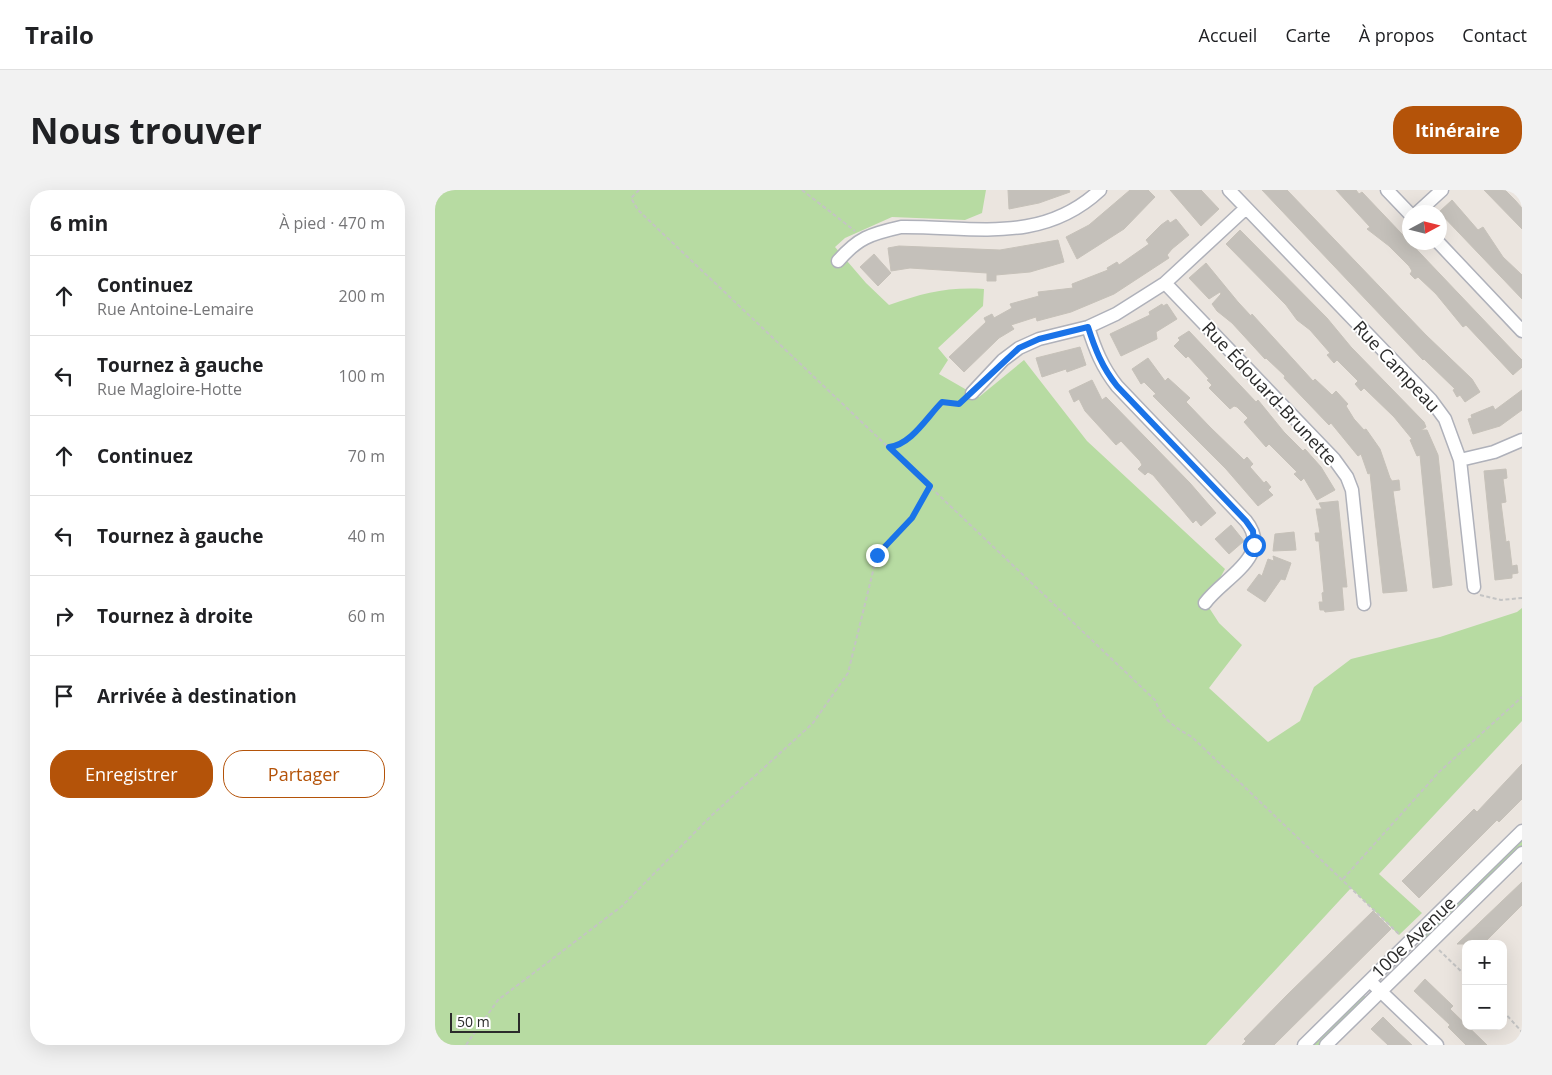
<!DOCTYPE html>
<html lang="fr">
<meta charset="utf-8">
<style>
body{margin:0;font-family:"Open Sans",sans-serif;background:#f2f2f2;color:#202124}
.controls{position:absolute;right:15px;bottom:15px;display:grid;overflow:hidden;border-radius:10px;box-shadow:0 5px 20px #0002}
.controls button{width:45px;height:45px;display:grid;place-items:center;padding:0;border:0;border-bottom:1px solid #e0e0e0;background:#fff;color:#202124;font:25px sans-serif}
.compass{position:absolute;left:967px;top:15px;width:45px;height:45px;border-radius:50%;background:#fff;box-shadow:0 5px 20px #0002;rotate:83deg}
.scale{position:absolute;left:15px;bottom:12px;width:70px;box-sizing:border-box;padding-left:5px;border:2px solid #2b2b2b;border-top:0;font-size:14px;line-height:18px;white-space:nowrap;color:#2b2b2b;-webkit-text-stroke:4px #fff;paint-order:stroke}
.stop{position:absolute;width:15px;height:15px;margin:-11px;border:4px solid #1a73e8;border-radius:50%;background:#fff}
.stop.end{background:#1a73e8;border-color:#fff;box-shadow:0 1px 5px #0008}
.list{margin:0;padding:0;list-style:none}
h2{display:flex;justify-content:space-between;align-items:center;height:65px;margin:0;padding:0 20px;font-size:21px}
h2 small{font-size:16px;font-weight:400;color:#757577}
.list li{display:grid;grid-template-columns:32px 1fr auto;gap:15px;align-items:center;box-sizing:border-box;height:80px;padding:0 20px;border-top:1px solid #e0e0e0}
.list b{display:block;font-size:19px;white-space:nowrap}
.list p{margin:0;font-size:16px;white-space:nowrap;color:#757577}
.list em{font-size:16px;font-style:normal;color:#757577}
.actions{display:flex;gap:10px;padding:15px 20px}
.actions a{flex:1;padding:11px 0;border:1px solid #b45309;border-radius:20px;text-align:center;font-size:18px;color:#b45309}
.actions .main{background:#b45309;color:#fff}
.icon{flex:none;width:28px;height:28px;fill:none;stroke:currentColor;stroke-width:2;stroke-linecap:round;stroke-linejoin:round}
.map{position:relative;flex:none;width:1087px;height:855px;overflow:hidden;border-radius:20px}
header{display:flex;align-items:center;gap:30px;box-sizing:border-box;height:70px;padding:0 25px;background:#fff;border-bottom:1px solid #e0e0e0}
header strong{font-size:24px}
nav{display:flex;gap:28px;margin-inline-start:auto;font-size:18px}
.intro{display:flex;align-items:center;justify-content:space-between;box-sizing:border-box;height:120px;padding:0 30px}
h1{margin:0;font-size:35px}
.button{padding:12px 22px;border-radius:20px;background:#b45309;color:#fff;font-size:18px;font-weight:700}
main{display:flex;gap:30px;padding:0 30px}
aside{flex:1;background:#fff;border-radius:20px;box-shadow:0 5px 20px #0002}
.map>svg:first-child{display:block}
.green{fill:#b7dba2}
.building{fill:#c4c0ba;stroke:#c6c1b9}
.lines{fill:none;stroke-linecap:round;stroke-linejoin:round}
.minor-casing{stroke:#afb1ba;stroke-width:15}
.path{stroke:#c4c4c4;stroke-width:2;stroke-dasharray:4 2.5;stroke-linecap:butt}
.minor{stroke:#fff;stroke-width:12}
.route{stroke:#1a73e8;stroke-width:6}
.labels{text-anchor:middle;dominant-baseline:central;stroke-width:4;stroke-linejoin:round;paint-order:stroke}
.street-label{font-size:18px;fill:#2b2b2b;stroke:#fff}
</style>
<header>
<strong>Trailo</strong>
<nav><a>Accueil</a><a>Carte</a><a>À propos</a><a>Contact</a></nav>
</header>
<div class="intro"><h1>Nous trouver</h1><a class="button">Itinéraire</a></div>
<main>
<aside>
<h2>6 min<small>À pied · 470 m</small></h2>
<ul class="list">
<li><svg class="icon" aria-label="ahead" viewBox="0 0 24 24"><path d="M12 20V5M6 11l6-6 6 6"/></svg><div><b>Continuez</b><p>Rue Antoine-Lemaire</p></div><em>200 m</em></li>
<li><svg class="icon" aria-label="left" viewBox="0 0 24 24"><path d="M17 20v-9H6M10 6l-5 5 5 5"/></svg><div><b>Tournez à gauche</b><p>Rue Magloire-Hotte</p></div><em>100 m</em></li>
<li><svg class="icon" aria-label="ahead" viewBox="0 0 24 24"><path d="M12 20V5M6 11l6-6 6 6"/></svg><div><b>Continuez</b></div><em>70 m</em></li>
<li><svg class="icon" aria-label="left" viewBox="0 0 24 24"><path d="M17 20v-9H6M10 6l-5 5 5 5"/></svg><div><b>Tournez à gauche</b></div><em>40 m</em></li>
<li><svg class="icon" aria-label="right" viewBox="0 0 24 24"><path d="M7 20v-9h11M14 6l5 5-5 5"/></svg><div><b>Tournez à droite</b></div><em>60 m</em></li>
<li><svg class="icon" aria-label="arrive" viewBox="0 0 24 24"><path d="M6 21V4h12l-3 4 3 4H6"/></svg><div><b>Arrivée à destination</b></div></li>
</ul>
<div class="actions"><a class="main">Enregistrer</a><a>Partager</a></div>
</aside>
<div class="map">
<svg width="1087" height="855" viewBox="0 0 1087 855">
<rect width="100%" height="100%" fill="#ebe5df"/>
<!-- green -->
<path class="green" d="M 0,0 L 551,0 L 547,23 L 530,30 L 457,27 L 410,48 L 400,57 L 431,93 L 454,115 C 489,103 511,97 549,99 L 548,116 L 503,158 L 513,170 L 504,184 L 544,207 L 589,170 L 652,251 L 790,379 L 771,413 L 784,433 L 807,455 L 774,498 L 833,552 L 865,531 L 879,497 L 916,469 L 1005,447 L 1082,422 L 1087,418 L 1087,531 L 944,684 L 987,723 L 964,745 L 916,698 L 771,855 L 0,855 Z
M 1087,648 L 1087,657 L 983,757 L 982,756 L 1010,722 Z
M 927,804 L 932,808 L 885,855 L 876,855 Z"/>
<!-- building -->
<path class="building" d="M 573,0 L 634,0 L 635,2 L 604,13 L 574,19 Z
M 695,0 L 713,0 L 720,7 L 689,39 L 642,69 L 631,47 L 654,35 Z
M 735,0 L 766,0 L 784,19 L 766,36 Z
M 827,0 L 852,0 L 991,145 L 1037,189 L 1045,202 L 1030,212 L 1025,205 L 1022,207 L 1018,200 L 1020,199 L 989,169 L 988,170 Z
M 901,0 L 921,0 L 924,4 L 927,2 L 1082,165 L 1087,170 L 1087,177 L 1078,185 L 1031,135 L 1028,137 L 1001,104 L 983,87 L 980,89 L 975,84 L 977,81 L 974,76 L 954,56 L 932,39 L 935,37 Z
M 1049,0 L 1070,0 L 1080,10 L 1087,18 L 1087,39 Z
M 1017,10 L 1043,40 L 1048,37 L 1068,67 L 1087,85 L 1087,109 L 1004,22 Z
M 741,29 L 754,45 L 737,59 L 732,65 L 734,68 L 679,104 L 636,122 L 602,131 L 601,127 L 576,135 L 579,139 L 564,148 L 529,182 L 514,167 L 551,132 L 549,128 L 557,124 L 559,128 L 577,118 L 575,114 L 604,106 L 603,102 L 638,98 L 637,94 L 673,80 L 672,78 L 682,72 L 684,75 L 714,54 L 711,50 L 726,35 L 733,30 L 735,33 Z
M 805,40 L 892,128 L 916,157 L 989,232 L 991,237 L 986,240 L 992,240 L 1003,265 L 1017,395 L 998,398 L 985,265 L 982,266 L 975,250 L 977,249 L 959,227 L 929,198 L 926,201 L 920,194 L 923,191 L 902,170 L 899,173 L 892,165 L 895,163 L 875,140 L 862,130 L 851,115 L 791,54 Z
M 623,50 L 629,72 L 595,82 L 561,85 L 561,91 L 552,91 L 552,83 L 475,78 L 456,81 L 453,58 L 464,56 L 565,60 Z
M 439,64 L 456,83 L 443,96 L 425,77 Z
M 771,73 L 803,112 L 816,126 L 817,124 L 878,191 L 880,189 L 897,205 L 901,201 L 913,214 L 911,216 L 919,229 L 929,240 L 931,239 L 945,259 L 955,288 L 957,291 L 964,290 L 965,300 L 958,301 L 972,401 L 948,403 L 935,283 L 933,284 L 926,264 L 923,266 L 896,233 L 894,235 L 849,188 L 850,186 L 831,168 L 830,169 L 797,133 L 782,121 L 777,114 L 786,104 L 785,102 L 774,109 L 754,88 Z
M 727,114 L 728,116 L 732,114 L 742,129 L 721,142 L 722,149 L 686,166 L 675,144 L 715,125 L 714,122 Z
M 754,141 L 821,212 L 823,210 L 849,242 L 868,261 L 870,259 L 886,277 L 900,300 L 882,310 L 869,288 L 866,291 L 859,284 L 862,282 L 834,254 L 831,257 L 809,232 L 813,228 L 802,217 L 799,216 L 795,219 L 774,198 L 777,195 L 772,190 L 774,189 L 753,166 L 751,168 L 739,156 L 745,150 L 743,148 Z
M 645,157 L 651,175 L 632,182 L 631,179 L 607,187 L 601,168 Z
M 713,168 L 730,191 L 733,188 L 755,208 L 751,212 L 775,237 L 809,270 L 812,267 L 818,274 L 815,277 L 829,293 L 831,291 L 836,297 L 833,300 L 838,305 L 823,316 L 791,279 L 718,206 L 721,204 L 709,192 L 706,194 L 697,179 Z
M 657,190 L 667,210 L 671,207 L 755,293 L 781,323 L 766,336 L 761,330 L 758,333 L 718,285 L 713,282 L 710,285 L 703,279 L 707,275 L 705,271 L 686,251 L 681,255 L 650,221 L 644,209 L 639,212 L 634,201 Z
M 1087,200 L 1087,220 L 1065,236 L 1038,244 L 1033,229 L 1037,228 L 1036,225 L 1058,216 L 1060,220 Z
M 1071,279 L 1072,288 L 1068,289 L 1071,312 L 1066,313 L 1071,352 L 1074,351 L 1077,376 L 1082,375 L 1083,383 L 1077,384 L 1077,388 L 1060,390 L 1049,281 Z
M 903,311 L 912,397 L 907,397 L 909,420 L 890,422 L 889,420 L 885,420 L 884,412 L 888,412 L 887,403 L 889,402 L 884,351 L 881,351 L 880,343 L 885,343 L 881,319 L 887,319 L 884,313 Z
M 796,335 L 809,351 L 794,364 L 780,349 Z
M 859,342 L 861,360 L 838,361 L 840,344 Z
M 838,366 L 856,373 L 850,390 L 846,389 L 830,412 L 812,400 L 824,384 L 827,386 L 833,369 L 839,371 Z
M 1087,574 L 1087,609 L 1064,632 L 1062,630 L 984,708 L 967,691 L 1039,619 L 1042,622 Z
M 1087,692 L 1087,715 L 1048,754 L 1022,754 Z
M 938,721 L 956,739 L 839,855 L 807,855 L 811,851 L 809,849 L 852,805 Z
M 990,789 L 1018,816 L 1015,819 L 1052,855 L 1031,855 L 1013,837 L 1015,835 L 979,801 Z
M 948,827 L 961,840 L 977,855 L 953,855 L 936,839 Z"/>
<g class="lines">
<defs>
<path id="minor" d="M 794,0 L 996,210 L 1010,229 L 1025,270 L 1039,397
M 952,0 L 974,23
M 983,22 L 1007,0
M 1003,52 L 1087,141
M 403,71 C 423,48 435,44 466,37 C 538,36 606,55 665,0
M 730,93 L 899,269 L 912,287 L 917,300 L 929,414
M 653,137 C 660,159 667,177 682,196 L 811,331 C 839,366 788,388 770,413
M 537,203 L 568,170 L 584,158 L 604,149 L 653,137 L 681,124 L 730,93 L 811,18
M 1025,270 L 1059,262 L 1087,250
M 939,795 L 1002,855
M 869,855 L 1087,641
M 891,855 L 1087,663"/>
</defs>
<!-- minor casing -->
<use href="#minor" class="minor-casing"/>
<!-- path -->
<path class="path" d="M 204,0 L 196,8 L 203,20 L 720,510 C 727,529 739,537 757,547 L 965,745
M 367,0 L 420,41
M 454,257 C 476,255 492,227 507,212 L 524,213 L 529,209
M 1045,405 L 1066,410 L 1087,408
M 908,689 L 1004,582 L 1087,507
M 1004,760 L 1031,786
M 1068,821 L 1087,842
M 31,855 L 63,810 L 187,716 L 276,626 L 378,533 L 413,483 L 442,365 L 477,328 L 495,296"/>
<!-- minor -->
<use href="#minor" class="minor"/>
</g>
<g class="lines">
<!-- route -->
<path class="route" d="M 442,365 L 477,328 L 495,296 L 454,257 C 476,255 492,227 507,212 L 524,214 L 584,158 L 604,149 L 653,137 C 660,159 667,177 682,196 L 811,331 L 818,341 L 819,355"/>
</g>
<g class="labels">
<!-- street labels -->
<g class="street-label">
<text transform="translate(962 176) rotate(47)">Rue Campeau</text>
<text transform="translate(835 203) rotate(47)">Rue Édouard-Brunette</text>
<text transform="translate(978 747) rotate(-44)">100e Avenue</text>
</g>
</g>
</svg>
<div class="controls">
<button>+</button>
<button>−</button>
</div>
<svg class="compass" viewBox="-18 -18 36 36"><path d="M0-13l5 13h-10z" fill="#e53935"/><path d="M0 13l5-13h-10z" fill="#757577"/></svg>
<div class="scale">50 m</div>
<div class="stop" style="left:819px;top:355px"></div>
<div class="stop end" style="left:442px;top:365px"></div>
</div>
</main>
